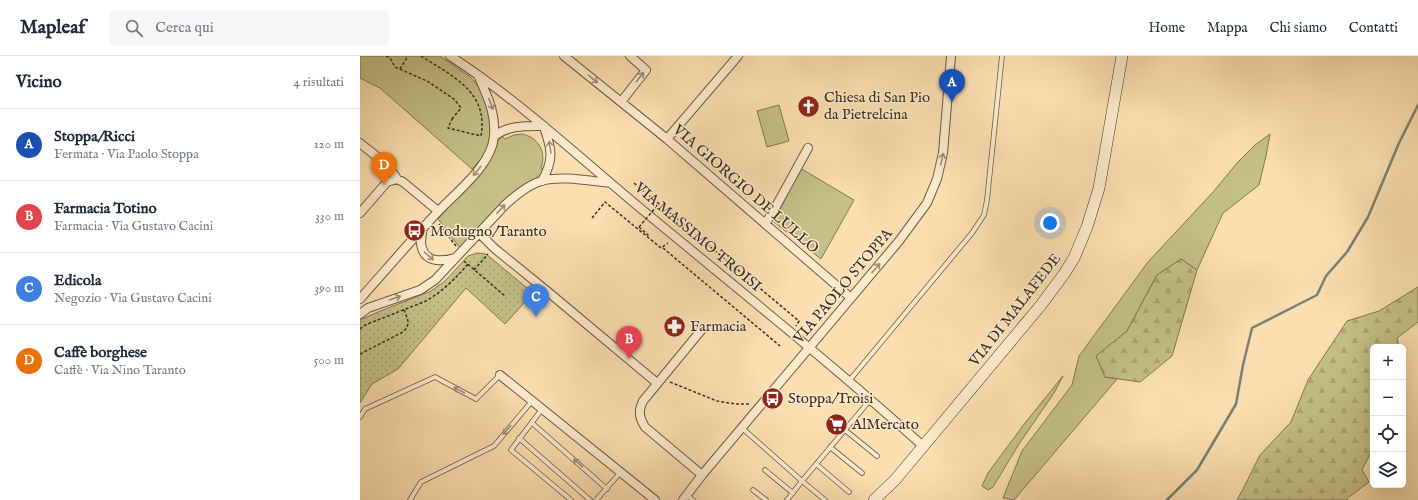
<!DOCTYPE html>
<html lang="it">
<meta charset="utf-8">
<style>
body{margin:0;font-family:"IM FELL English",serif;background:#f6f6f7;color:#1f2937}
.controls{position:absolute;right:12px;bottom:12px;display:grid;overflow:hidden;border-radius:6px;box-shadow:0 4px 16px #0002}
.controls button{width:36px;height:36px;display:grid;place-items:center;padding:0;border:0;border-bottom:1px solid #e0e1e3;background:#fff;color:#1f2937;font:20px sans-serif}
.you{position:absolute;left:690px;top:167px;width:14px;height:14px;margin:-10px;border:3px solid #fff;border-radius:50%;background:#1a73e8;box-shadow:0 0 0 6px #1a73e833}
.badge{display:grid;place-items:center;width:26px;height:26px;border-radius:50%;background:#7c3aed;color:#fff;font-size:13px;font-weight:700}
.pin{position:absolute;translate:-50% -33px;filter:drop-shadow(0 1px 2px #0008)}
.pin::after{content:'';position:absolute;top:21px;width:14px;height:12px;background:inherit;clip-path:polygon(0 0,100% 0,50% 100%)}
.list{margin:0;padding:0;list-style:none}
h2{display:flex;justify-content:space-between;align-items:center;height:52px;margin:0;padding:0 16px;font-size:17px}
h2 small{font-size:13px;font-weight:400;color:#747a83}
.list li{display:grid;grid-template-columns:26px 1fr auto;gap:12px;align-items:center;box-sizing:border-box;height:72px;padding:0 16px;border-top:1px solid #e0e1e3}
.list b{display:block;font-size:15px;white-space:nowrap}
.list p{margin:0;font-size:13px;white-space:nowrap;color:#747a83}
.list em{font-size:13px;font-style:normal;color:#747a83}
.icon{flex:none;width:22px;height:22px;fill:none;stroke:currentColor;stroke-width:2;stroke-linecap:round;stroke-linejoin:round}
.map{position:relative;flex:none;width:1058px;height:444px;overflow:hidden}
header{display:flex;align-items:center;gap:24px;box-sizing:border-box;height:56px;padding:0 20px;background:#fff;border-bottom:1px solid #e0e1e3}
header strong{font-size:19px}
nav{display:flex;gap:22px;margin-inline-start:auto;font-size:14px}
.search{width:280px;height:36px;background:#f6f6f7;display:flex;align-items:center;gap:10px;box-sizing:border-box;padding:0 14px;border-radius:6px;color:#747a83;font-size:15px}
main{display:flex}
aside{flex:1;background:#fff}
.map>svg:first-child{display:block}
.grass{fill:#c4c087;stroke:#7e7754}
.forest{fill:url(#forest-firs);stroke:#7e7754}
.park{fill:url(#park-dots);stroke:#7e7754}
.lines{fill:none;stroke-linecap:round;stroke-linejoin:round}
.stream{stroke:#768375;stroke-width:2.5}
.lane-casing{stroke:#6a5a46;stroke-width:5.5}
.street-casing{stroke:#6a5a46;stroke-width:10}
.secondary-casing{stroke:#392e22;stroke-width:12}
.path{stroke:#392e22;stroke-width:1.5;stroke-dasharray:3 2;stroke-linecap:butt}
.lane{stroke:#fdeacc;stroke-width:4}
.street{stroke:#fdeacc;stroke-width:8}
.secondary{stroke:#fdeacc;stroke-width:11}
.path-bridge{stroke:#392e22;stroke-width:1.5;stroke-dasharray:3 2;stroke-linecap:butt}
.oneway{stroke:#9b8c77}
.labels{text-anchor:middle;dominant-baseline:central;stroke-width:3;stroke-linejoin:round;paint-order:stroke}
.poi-label{font-size:15px;fill:#392e22;stroke:#fdeacc;text-anchor:start}
.street-label{font-size:15px;fill:#392e22;stroke:#fdeacc}
</style>
<header>
<strong>Mapleaf</strong>
<div class="search"><svg class="icon" aria-label="search" viewBox="0 0 24 24"><circle cx="10" cy="10" r="6"/><path d="M15 15l6 6"/></svg>Cerca qui</div>
<nav><a>Home</a><a>Mappa</a><a>Chi siamo</a><a>Contatti</a></nav>
</header>
<main>
<aside>
<h2>Vicino<small>4 risultati</small></h2>
<ul class="list">
<li><span class="badge" style="background:#1a4fb4">A</span><div><b>Stoppa/Ricci</b><p>Fermata · Via Paolo Stoppa</p></div><em>120 m</em></li>
<li><span class="badge" style="background:#e0444e">B</span><div><b>Farmacia Totino</b><p>Farmacia · Via Gustavo Cacini</p></div><em>330 m</em></li>
<li><span class="badge" style="background:#3f7fe0">C</span><div><b>Edicola</b><p>Negozio · Via Gustavo Cacini</p></div><em>390 m</em></li>
<li><span class="badge" style="background:#e8710a">D</span><div><b>Caffè borghese</b><p>Caffè · Via Nino Taranto</p></div><em>500 m</em></li>
</ul>
</aside>
<div class="map">
<svg width="1058" height="444" viewBox="0 0 1058 444">
<defs>
<pattern id="forest-firs" width="22" height="20" patternUnits="userSpaceOnUse"><rect width="22" height="20" fill="#c4c087"/><path d="M5 1l3.5 6h-7zM16 11l3.5 6h-7z" fill="#a9a574"/></pattern>
<pattern id="park-dots" width="8" height="8" patternUnits="userSpaceOnUse"><rect width="8" height="8" fill="#c4c087"/><path d="M2 2h.1M6 6h.1" fill="none" stroke="#a9a574" stroke-width="1.8" stroke-linecap="round"/></pattern>
</defs>
<rect width="100%" height="100%" fill="#fcdfb0"/>
<filter id="stains"><feTurbulence type="fractalNoise" baseFrequency=".005" numOctaves="4"/><feColorMatrix values="0 0 0 0 .2 0 0 0 0 .09 0 0 0 0 .02 0 0 0 .5 -.17"/></filter>
<radialGradient id="worn" r=".72"><stop offset=".6" stop-color="#630" stop-opacity="0"/><stop offset="1" stop-color="#630" stop-opacity=".3"/></radialGradient>
<!-- grass -->
<path class="grass" d="M 0,0 L 80,0 L 109,20 L 114,25 L 118,30 L 129,51 L 131,77 L 126,95 L 123,101 L 112,113 L 20,32 L 0,22 Z
M 419,49 L 429,85 L 407,91 L 397,55 Z
M 162,78 C 178,81 187,96 181,112 L 184,113 C 181,123 157,133 148,141 L 100,192 L 78,163 L 126,111 L 138,85 L 142,80 L 145,83 L 154,79 Z
M 910,78 L 906,100 L 899,129 L 863,157 L 837,214 L 821,203 L 797,219 L 767,275 L 737,300 L 745,321 L 757,323 L 654,444 L 643,442 L 662,395 L 712,329 L 719,300 L 788,206 L 854,135 L 877,107 L 895,89 Z
M 440,112 L 494,144 L 461,203 L 414,166 Z
M 703,320 L 694,337 L 659,388 L 633,431 L 628,434 L 622,430 L 628,417 L 665,367 Z"/>
<!-- forest -->
<path class="forest" d="M 821,203 L 837,214 L 812,300 L 780,326 L 745,321 L 736,300 L 767,275 L 797,219 Z
M 1058,231 L 1058,266 L 1037,282 L 1039,291 L 1013,291 L 1013,392 L 1002,414 L 1009,426 L 989,441 L 987,444 L 877,444 L 882,435 L 900,399 L 931,366 L 948,324 L 987,265 L 1019,255 Z"/>
<!-- park -->
<path class="park" d="M 117,197 L 126,198 L 173,237 L 145,268 L 106,232 L 38,313 L 12,328 L 0,347 L 0,264 L 18,256 L 71,235 L 85,225 L 108,200 Z"/>
<g class="lines">
<!-- stream -->
<path class="stream" d="M 807,444 L 837,414 L 876,348 L 883,309 L 892,272 L 957,239 L 966,220 L 987,196 L 1008,161 L 1039,87 L 1058,49"/>
<defs>
<path id="lane" d="M 489,325 L 612,177 L 624,159 L 627,144 L 642,0
M 182,353 L 151,394 L 211,444
M 0,361 L 5,353 L 75,321 L 116,343 L 140,319
M 172,367 L 247,433
M 382,372 L 442,425 L 510,344
M 485,374 L 517,400
M 159,382 L 230,444
M 470,391 L 502,417
M 456,408 L 489,436
M 405,414 L 433,437
M 393,434 L 406,444
M 327,439 L 333,444
M 50,444 L 61,426 L 134,390 L 172,345
M 236,444 L 260,417
M 427,444 L 442,425 L 465,444"/>
<path id="street" d="M 90,0 C 160,45 221,103 285,156 C 378,233 473,309 563,390
M 204,0 L 307,83 L 491,242
M 261,46 L 286,14 L 270,0
M 134,80 C 149,69 166,70 184,70
M 307,83 L 378,0
M 0,87 C 13,98 29,108 37,123
M 182,125 C 194,103 192,94 184,71
M 0,157 L 27,126 L 37,123 L 43,126 L 78,155
M 405,168 L 414,154 L 448,92
M 62,174 C 62,178 61,183 61,187 C 63,207 81,206 95,202
M 119,177 L 134,192 L 187,235 L 297,327
M 0,243 C 24,216 48,188 73,161 C 92,139 132,111 134,80 C 136,56 127,40 118,19
M 0,258 L 8,252 L 60,234 L 75,224 L 145,149 C 156,139 168,129 181,125 C 201,119 230,125 250,127
M 140,319 L 295,444
M 342,419 L 285,371 C 279,361 278,355 283,345 L 343,272
M 323,444 L 342,419 L 539,185 L 567,147 L 577,123 L 583,97 L 591,0"/>
<path id="secondary" d="M 514,444 L 535,424 L 681,249 L 704,218 L 714,202 L 727,171 L 739,132 L 762,0"/>
</defs>
<!-- lane casing -->
<use href="#lane" class="lane-casing"/>
<!-- street casing -->
<use href="#street" class="street-casing"/>
<!-- secondary casing -->
<use href="#secondary" class="secondary-casing"/>
<!-- path -->
<path class="path" d="M 26,0 L 30,2 L 35,11 L 67,25 L 94,43 L 101,52 L 92,63
M 61,0 C 92,20 129,36 121,80 L 88,72 L 92,63
M 40,13 L 48,0
M 274,127 L 439,265 L 436,270
M 291,142 L 290,143 L 297,150
M 232,162 L 245,146 L 301,192 L 308,187
M 79,168 L 96,190
M 279,171 L 288,179 L 286,180
M 303,192 L 420,290
M 104,205 L 145,240
M 114,214 L 128,198
M 0,273 L 5,269 L 66,245 C 83,235 95,223 108,208
M 0,298 L 43,276 C 51,268 48,264 44,254
M 310,326 L 357,345 L 375,348 L 391,348"/>
<!-- lane -->
<use href="#lane" class="lane"/>
<!-- street -->
<use href="#street" class="street"/>
<!-- secondary -->
<use href="#secondary" class="secondary"/>
<!-- path-bridge -->
<path class="path-bridge" d="M 279,171 L 297,150"/>
</g>
<!-- one-way arrows -->
<defs><path id="oneway-shaft" d="M-6 0H5M1.5-3L5.5 0L1.5 3" fill="none" stroke-width="1.6" stroke-linecap="round" stroke-linejoin="round"/></defs>
<g class="oneway">
<use href="#oneway-shaft" transform="translate(280 21) rotate(-52)"/>
<use href="#oneway-shaft" transform="translate(233 23) rotate(39)"/>
<use href="#oneway-shaft" transform="translate(131 48) rotate(69)"/>
<use href="#oneway-shaft" transform="translate(190 91) rotate(-99)"/>
<use href="#oneway-shaft" transform="translate(582 103) rotate(-77)"/>
<use href="#oneway-shaft" transform="translate(117 115) rotate(129)"/>
<use href="#oneway-shaft" transform="translate(141 153) rotate(-47)"/>
<use href="#oneway-shaft" transform="translate(69 200) rotate(41)"/>
<use href="#oneway-shaft" transform="translate(516 212) rotate(-49)"/>
<use href="#oneway-shaft" transform="translate(35 242) rotate(-19)"/>
<use href="#oneway-shaft" transform="translate(99 334) rotate(-152)"/>
<use href="#oneway-shaft" transform="translate(147 374) rotate(130)"/>
<use href="#oneway-shaft" transform="translate(218 407) rotate(-139)"/>
</g>
<!-- icons -->
<defs>
<symbol id="church-disc" viewBox="-11 -11 22 22"><circle r="9.5" fill="#8f2418" stroke="#fdeacc"/><path d="M-1.2-6h2.4v3.5h3.3v2.4h-3.3V6h-2.4V-.1h-3.3v-2.4h3.3Z" fill="#fff"/></symbol>
<symbol id="bus-disc" viewBox="-11 -11 22 22"><circle r="9.5" fill="#8f2418" stroke="#fdeacc"/><path d="M-5-6H5V4H4V6H2V4H-2V6H-4V4H-5ZM-3.5-4V0h7V-4ZM-3.5 1.2v1.5H-2V1.2ZM2 1.2v1.5H3.5V1.2Z" fill="#fff"/></symbol>
<symbol id="pharmacy-disc" viewBox="-11 -11 22 22"><circle r="9.5" fill="#8f2418" stroke="#fdeacc"/><path d="M-2-6h4v4h4v4h-4v4h-4v-4h-4v-4h4Z" fill="#fff"/></symbol>
<symbol id="supermarket-disc" viewBox="-11 -11 22 22"><circle r="9.5" fill="#8f2418" stroke="#fdeacc"/><path d="M-6-5.5h2.5l.6 2H6L4.5 2H-2.5L-4.4-4H-6ZM-1.5 3.2a1.3 1.3 0 1 0 .1 0ZM3 3.2a1.3 1.3 0 1 0 .1 0Z" fill="#fff"/></symbol>
</defs>
<g fill-rule="evenodd">
<use href="#church-disc" x="436" y="38" width="25" height="25"/>
<use href="#bus-disc" x="42" y="162" width="25" height="25"/>
<use href="#pharmacy-disc" x="302" y="258" width="25" height="25"/>
<use href="#bus-disc" x="400" y="330" width="25" height="25"/>
<use href="#supermarket-disc" x="464" y="356" width="25" height="25"/>
</g>
<g class="labels">
<!-- poi labels -->
<g class="poi-label">
<text x="464" y="41">Chiesa di San Pio<tspan x="464" dy="17">da Pietrelcina</tspan></text>
<text x="70" y="175">Modugno/Taranto</text>
<text x="330" y="270">Farmacia</text>
<text x="428" y="342">Stoppa/Troisi</text>
<text x="492" y="368">AlMercato</text>
</g>
<!-- street labels -->
<g class="street-label">
<text transform="translate(386 133) rotate(41)">VIA GIORGIO DE LULLO</text>
<text transform="translate(338 181) rotate(40)">VIA MASSIMO TROISI</text>
<text transform="translate(483 230) rotate(-50)">VIA PAOLO STOPPA</text>
<text transform="translate(655 254) rotate(-52)">VIA DI MALAFEDE</text>
</g>
</g>
<rect width="100%" height="100%" filter="url(#stains)"/>
<rect width="100%" height="100%" fill="url(#worn)"/>
</svg>
<div class="controls">
<button>+</button>
<button>−</button>
<button><svg class="icon" aria-label="locate" viewBox="0 0 24 24"><circle cx="12" cy="12" r="6"/><path d="M12 2v4M12 18v4M2 12h4M18 12h4"/></svg></button>
<button><svg class="icon" aria-label="layers" viewBox="0 0 24 24"><path d="M12 4l9 5-9 5-9-5zM3 14l9 5 9-5"/></svg></button>
</div>
<div class="you"></div>
<div class="pin badge" style="left:592px;top:46px;background:#1a4fb4">A</div>
<div class="pin badge" style="left:269px;top:303px;background:#e0444e">B</div>
<div class="pin badge" style="left:176px;top:261px;background:#3f7fe0">C</div>
<div class="pin badge" style="left:24px;top:129px;background:#e8710a">D</div>
</div>
</main>
